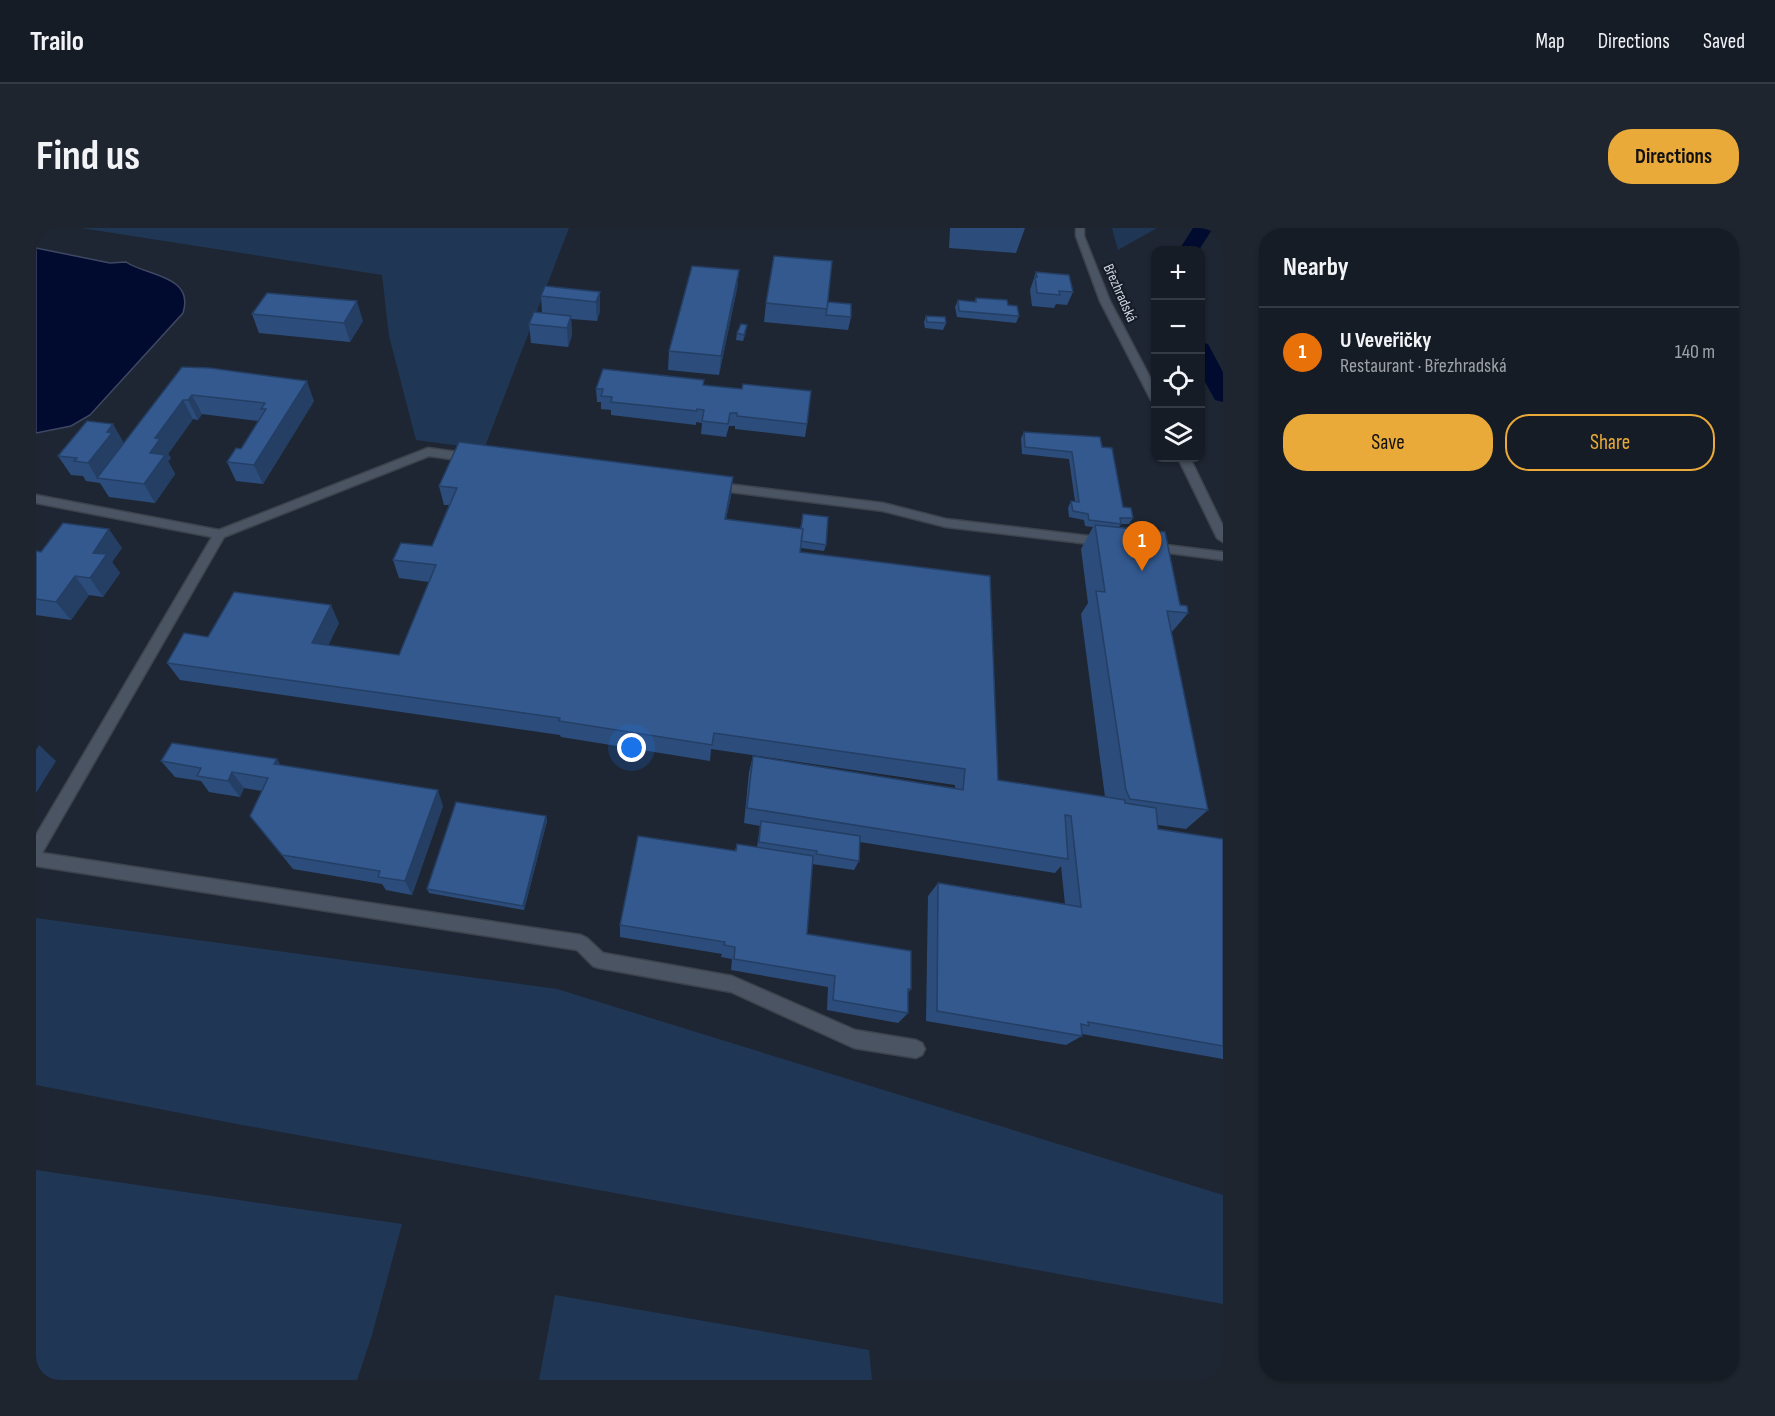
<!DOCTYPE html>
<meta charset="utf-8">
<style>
body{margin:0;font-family:"Sofia Sans Condensed",sans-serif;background:#1f252e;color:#f1f3f6}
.controls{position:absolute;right:18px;top:18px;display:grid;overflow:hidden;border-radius:12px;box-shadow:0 2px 4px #0004}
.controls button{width:54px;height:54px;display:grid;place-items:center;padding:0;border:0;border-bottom:2px solid #353a43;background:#161c26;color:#f1f3f6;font:30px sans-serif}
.you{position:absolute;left:596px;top:520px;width:21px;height:21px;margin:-15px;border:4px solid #fff;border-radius:50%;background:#1a73e8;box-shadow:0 0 0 9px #1a73e833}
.badge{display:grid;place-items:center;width:39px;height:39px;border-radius:50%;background:#eaaa39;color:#fff;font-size:20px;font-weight:700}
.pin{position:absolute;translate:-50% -50px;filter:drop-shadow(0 2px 3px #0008)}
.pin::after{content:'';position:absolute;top:32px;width:21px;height:18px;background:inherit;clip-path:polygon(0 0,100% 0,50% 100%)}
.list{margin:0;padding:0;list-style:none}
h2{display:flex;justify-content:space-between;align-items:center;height:78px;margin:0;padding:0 24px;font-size:26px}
h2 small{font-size:20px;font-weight:400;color:#9ea1a7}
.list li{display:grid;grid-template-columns:39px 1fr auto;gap:18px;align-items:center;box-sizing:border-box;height:90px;padding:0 24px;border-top:2px solid #353a43}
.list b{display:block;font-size:22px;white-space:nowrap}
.list p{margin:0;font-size:20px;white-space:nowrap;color:#9ea1a7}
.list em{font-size:20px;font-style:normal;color:#9ea1a7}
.actions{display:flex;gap:12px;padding:18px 24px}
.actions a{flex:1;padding:14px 0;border:2px solid #eaaa39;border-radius:24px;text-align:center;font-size:21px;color:#eaaa39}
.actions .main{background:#eaaa39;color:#111}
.icon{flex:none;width:33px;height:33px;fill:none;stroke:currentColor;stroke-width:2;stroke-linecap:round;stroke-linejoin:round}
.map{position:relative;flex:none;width:1187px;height:1152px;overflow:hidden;border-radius:24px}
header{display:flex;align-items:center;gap:36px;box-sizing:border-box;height:84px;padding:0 30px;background:#161c26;border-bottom:2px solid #353a43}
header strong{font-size:28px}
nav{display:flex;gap:33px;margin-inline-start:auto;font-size:21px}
.intro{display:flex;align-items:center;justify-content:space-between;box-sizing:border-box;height:144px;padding:0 36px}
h1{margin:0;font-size:42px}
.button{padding:15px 27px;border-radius:24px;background:#eaaa39;color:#111;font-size:21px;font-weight:700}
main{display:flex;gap:36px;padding:0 36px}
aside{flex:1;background:#161c26;border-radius:24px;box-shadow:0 2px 4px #0004}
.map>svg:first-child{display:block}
.green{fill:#203655}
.water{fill:#000b2f;stroke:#3e4864;stroke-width:1.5}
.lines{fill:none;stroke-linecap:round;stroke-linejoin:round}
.canal{fill:#000b2f;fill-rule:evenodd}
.service-casing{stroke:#3c434d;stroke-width:3}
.minor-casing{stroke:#3c434d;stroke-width:3}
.service{fill:#4a5462;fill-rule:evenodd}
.minor{fill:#4a5462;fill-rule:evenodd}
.wall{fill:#2c4d7b}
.shaded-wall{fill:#243e64}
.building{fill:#33598f;stroke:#243e64;stroke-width:1.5}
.labels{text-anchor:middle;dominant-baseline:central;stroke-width:4.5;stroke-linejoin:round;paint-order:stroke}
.far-street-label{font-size:15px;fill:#d0d6df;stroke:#151d29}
</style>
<header>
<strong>Trailo</strong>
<nav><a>Map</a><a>Directions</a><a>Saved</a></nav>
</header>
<div class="intro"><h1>Find us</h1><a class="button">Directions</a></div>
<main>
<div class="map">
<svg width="1187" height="1152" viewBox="0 0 1187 1152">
<rect width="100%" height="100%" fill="#1e2633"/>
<!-- green -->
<path class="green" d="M 45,0 L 533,0 L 448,221 L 380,212 L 353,108 L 346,47 Z
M 1076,0 L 1121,0 L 1082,22 Z
M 0,690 L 521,761 L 1187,967 L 1187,1076 L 201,896 L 0,857 Z
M 0,942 L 366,996 L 336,1107 L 321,1152 L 0,1152 Z
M 519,1067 L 833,1122 L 836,1152 L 503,1152 Z"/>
<!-- water -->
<path class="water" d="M 0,20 L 74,35 L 90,34 C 110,48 159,47 147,85 L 54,187 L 35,198 L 0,205 Z"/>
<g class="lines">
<!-- canal -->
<path class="canal" d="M 1157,0 L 1177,0 L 1163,22 L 1143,22 Z
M 1164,114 L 1172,116 L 1187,144 L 1187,174 L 1179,172 L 1164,145 Z"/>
<defs>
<path id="service" d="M 392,220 L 437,226 L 443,230 L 437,234 L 393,228 L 188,309 L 6,625 L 545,707 L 551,710 L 567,725 L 696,748 L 819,802 L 880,812 L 886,815 L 889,821 L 886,827 L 880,830 L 818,820 L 695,764 L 563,740 L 557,738 L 541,722 L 0,638 L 0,607 L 176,309 L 0,275 L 0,267 L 183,302 Z
M 675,254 L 847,275 L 910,291 L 1070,310 L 1076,314 L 1070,318 L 910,299 L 847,283 L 671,261 L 671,255 Z
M 1114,315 L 1187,324 L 1187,332 L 1110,322 L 1108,319 Z"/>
<path id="minor" d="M 1040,0 L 1048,0 L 1048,8 L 1074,73 L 1120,161 L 1120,175 L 1115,172 L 1064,73 L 1040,8 Z
M 1142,230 L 1154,230 L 1187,298 L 1187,314 L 1181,310 Z"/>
</defs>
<!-- service casing -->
<use href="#service" class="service-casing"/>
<!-- minor casing -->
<use href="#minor" class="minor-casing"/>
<!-- service -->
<use href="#service" class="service"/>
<!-- minor -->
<use href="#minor" class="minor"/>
</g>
<!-- wall -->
<path class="wall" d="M 914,0 L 989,0 L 980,25 L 913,20 Z
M 703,42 L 701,61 L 683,147 L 632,142 L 633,123 Z
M 1000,44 L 1037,64 L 1031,77 L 1020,76 L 1018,80 L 996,78 L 994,62 Z
M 564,64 L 564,83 L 561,93 L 535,91 L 536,107 L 532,119 L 495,115 L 493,96 L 506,85 L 505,68 Z
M 940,70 L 972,77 L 983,88 L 980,95 L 921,89 L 919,79 L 922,72 L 938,74 Z
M 792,74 L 815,89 L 812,102 L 728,94 L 730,75 Z
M 216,86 L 327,93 L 314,114 L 223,105 Z
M 890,88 L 910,95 L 907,102 L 889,100 L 888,94 Z
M 710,104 L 707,113 L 700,112 L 701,105 Z
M 146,139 L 278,173 L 227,256 L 200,253 L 191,234 L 205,221 L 223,193 L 166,186 L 162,192 L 157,191 L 132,226 L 135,230 L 132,233 L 139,246 L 119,275 L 73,269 L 64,255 L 50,253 L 47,248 L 35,247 L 22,228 L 88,215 Z
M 668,152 L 668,157 L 771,196 L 769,209 L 699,201 L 699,198 L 693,198 L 690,209 L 665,206 L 666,195 L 660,194 L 660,197 L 575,187 L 575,182 L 565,181 L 565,174 L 561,174 L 560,161 Z
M 988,204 L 1066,219 L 1087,279 L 1097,290 L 1093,296 L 1085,296 L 1083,299 L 1152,385 L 1135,405 L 1172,582 L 1150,601 L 1122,597 L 1122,601 L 1187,611 L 1187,831 L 1046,806 L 1046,808 L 1030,817 L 890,793 L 892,668 L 902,655 L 1029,676 L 1025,638 L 1019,645 L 824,614 L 823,633 L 818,642 L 776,636 L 776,633 L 771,706 L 875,761 L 872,765 L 872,785 L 862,795 L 791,782 L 792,759 L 695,742 L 696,731 L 685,729 L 686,726 L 584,709 L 584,697 L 699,622 L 701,616 L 721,619 L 724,598 L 708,595 L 713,544 L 717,528 L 919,560 L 919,557 L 675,521 L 674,533 L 525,509 L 524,507 L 144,452 L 131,435 L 172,409 L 303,395 L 292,417 L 363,427 L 393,354 L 363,350 L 357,332 L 396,318 L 413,277 L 408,277 L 403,258 L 695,268 L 690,291 L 764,301 L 767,286 L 790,317 L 788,323 L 765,320 L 764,324 L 962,552 L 1069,569 L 1045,386 L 1052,375 L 1045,321 L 1057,299 L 1049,298 L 1048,292 L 1033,289 L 1032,280 L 1035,273 L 1039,273 L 1033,231 L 986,226 L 985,210 Z
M 86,320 L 76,334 L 84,345 L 67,369 L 53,367 L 35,392 L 0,387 L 0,323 L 5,324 Z
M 125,533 L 245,537 L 407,578 L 376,667 L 350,662 L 346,656 L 257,641 L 214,588 L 226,563 L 208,560 L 204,569 L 173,564 L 165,553 L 139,549 Z
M 510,588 L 511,593 L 488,682 L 393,665 L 391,661 Z"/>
<!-- shaded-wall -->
<path class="shaded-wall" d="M 703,42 L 701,61 L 683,147 L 685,128 Z
M 564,64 L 564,83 L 561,93 L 560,74 Z
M 321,73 L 327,93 L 314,114 L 308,95 Z
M 535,88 L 536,107 L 532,119 L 531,100 Z
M 711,97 L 710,104 L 707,113 L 708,107 Z
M 271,153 L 278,173 L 227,256 L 218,237 Z
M 156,167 L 166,186 L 162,192 L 152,172 Z
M 147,172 L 157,191 L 132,226 L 135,230 L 132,233 L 139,246 L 119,275 L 108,256 L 114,225 L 119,210 Z
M 77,196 L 88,215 L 61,250 L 52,235 L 71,204 Z
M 697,249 L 695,268 L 686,310 L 689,291 Z
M 73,301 L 86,320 L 76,334 L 84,345 L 67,369 L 54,350 L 57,325 Z
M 39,348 L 53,367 L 35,392 L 20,374 Z
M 295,377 L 303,395 L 285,433 L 276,415 Z
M 3,517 L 20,533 L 0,565 L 0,522 Z
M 241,531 L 251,547 L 238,536 Z
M 196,544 L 208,560 L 204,569 L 192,553 Z
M 402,562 L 407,578 L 376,667 L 369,653 Z
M 510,588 L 511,593 L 488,682 L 487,678 Z"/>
<!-- building -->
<path class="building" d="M 738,28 L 796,33 L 791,81 L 730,75 Z
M 656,38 L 703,42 L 685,128 L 633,123 Z
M 1000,44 L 1033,47 L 1037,64 L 1023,63 L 1024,67 L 1001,65 L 999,48 L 1001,49 Z
M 509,58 L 564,64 L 560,74 L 505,68 Z
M 231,65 L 321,73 L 308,95 L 216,86 Z
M 940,70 L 971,72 L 972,77 L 981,78 L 983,88 L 923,83 L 922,72 L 940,74 Z
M 792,74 L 815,76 L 815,89 L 790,87 Z
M 498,84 L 535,88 L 531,100 L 493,96 Z
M 890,88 L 909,89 L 910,95 L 891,94 Z
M 705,96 L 711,97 L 708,107 L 701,105 Z
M 146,139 L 174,140 L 271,153 L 218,237 L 191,234 L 200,220 L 205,221 L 230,181 L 225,181 L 229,175 L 156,167 L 152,172 L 147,172 L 119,210 L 124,211 L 114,225 L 129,227 L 108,256 L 61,250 Z
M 567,141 L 668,152 L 667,157 L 706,161 L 707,156 L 775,163 L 771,196 L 701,188 L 701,185 L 694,185 L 692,196 L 666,193 L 668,182 L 661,181 L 661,183 L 575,174 L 576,169 L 565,168 L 567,161 L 560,161 Z
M 51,193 L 77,196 L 71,204 L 76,205 L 52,235 L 38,233 L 41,230 L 22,228 Z
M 988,204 L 1064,209 L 1066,219 L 1076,220 L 1087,279 L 1095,280 L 1097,290 L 1084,290 L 1085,296 L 1053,292 L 1052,286 L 1037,283 L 1035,273 L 1043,274 L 1036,224 L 989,219 Z
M 423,214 L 697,249 L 689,291 L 767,301 L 764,324 L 954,348 L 962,552 L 1089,572 L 1089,575 L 1120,580 L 1122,601 L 1187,611 L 1187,818 L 1052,794 L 1053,798 L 1045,796 L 1046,808 L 901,783 L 902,655 L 1045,679 L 1035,588 L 1029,587 L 1032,631 L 711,580 L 717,528 L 927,562 L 929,541 L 678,505 L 676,517 L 523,493 L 524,490 L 131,435 L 148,405 L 172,409 L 198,364 L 295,377 L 276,415 L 363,427 L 400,337 L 357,332 L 365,315 L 396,318 L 421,260 L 403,258 Z
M 767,286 L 792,289 L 790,317 L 765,313 L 767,301 L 765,301 Z
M 27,295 L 73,301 L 57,325 L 71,326 L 54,350 L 39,348 L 20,374 L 0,371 L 0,323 L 5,324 Z
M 1059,297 L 1129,304 L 1144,377 L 1151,378 L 1152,385 L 1131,383 L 1172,582 L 1094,571 L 1090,562 L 1060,363 L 1069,364 Z
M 136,515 L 241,531 L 238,536 L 402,562 L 369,653 L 342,649 L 344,643 L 246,627 L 214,588 L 232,550 L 196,544 L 192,553 L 161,548 L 165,540 L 125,533 Z
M 420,574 L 510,588 L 487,678 L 391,661 Z
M 725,593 L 824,608 L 823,633 L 780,626 L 781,623 L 723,614 Z
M 602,608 L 700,623 L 701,616 L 777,628 L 771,706 L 875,723 L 875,761 L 872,761 L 872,785 L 797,772 L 799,748 L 698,731 L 699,719 L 688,717 L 689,714 L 584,697 Z"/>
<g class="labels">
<!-- far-street labels -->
<g class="far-street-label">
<text transform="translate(1084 65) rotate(66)">Březhradská</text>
</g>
</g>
</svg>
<div class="controls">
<button>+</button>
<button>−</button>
<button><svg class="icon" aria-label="locate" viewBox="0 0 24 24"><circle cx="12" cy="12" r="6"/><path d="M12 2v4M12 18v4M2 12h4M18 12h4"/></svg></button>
<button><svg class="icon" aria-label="layers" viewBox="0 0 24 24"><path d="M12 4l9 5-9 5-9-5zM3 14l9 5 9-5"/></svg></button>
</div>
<div class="you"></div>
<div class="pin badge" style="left:1106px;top:343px;background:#e8710a">1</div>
</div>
<aside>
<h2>Nearby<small></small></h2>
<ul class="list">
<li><span class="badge" style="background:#e8710a">1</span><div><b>U Veveřičky</b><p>Restaurant · Březhradská</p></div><em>140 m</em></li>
</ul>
<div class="actions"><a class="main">Save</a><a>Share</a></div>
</aside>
</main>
